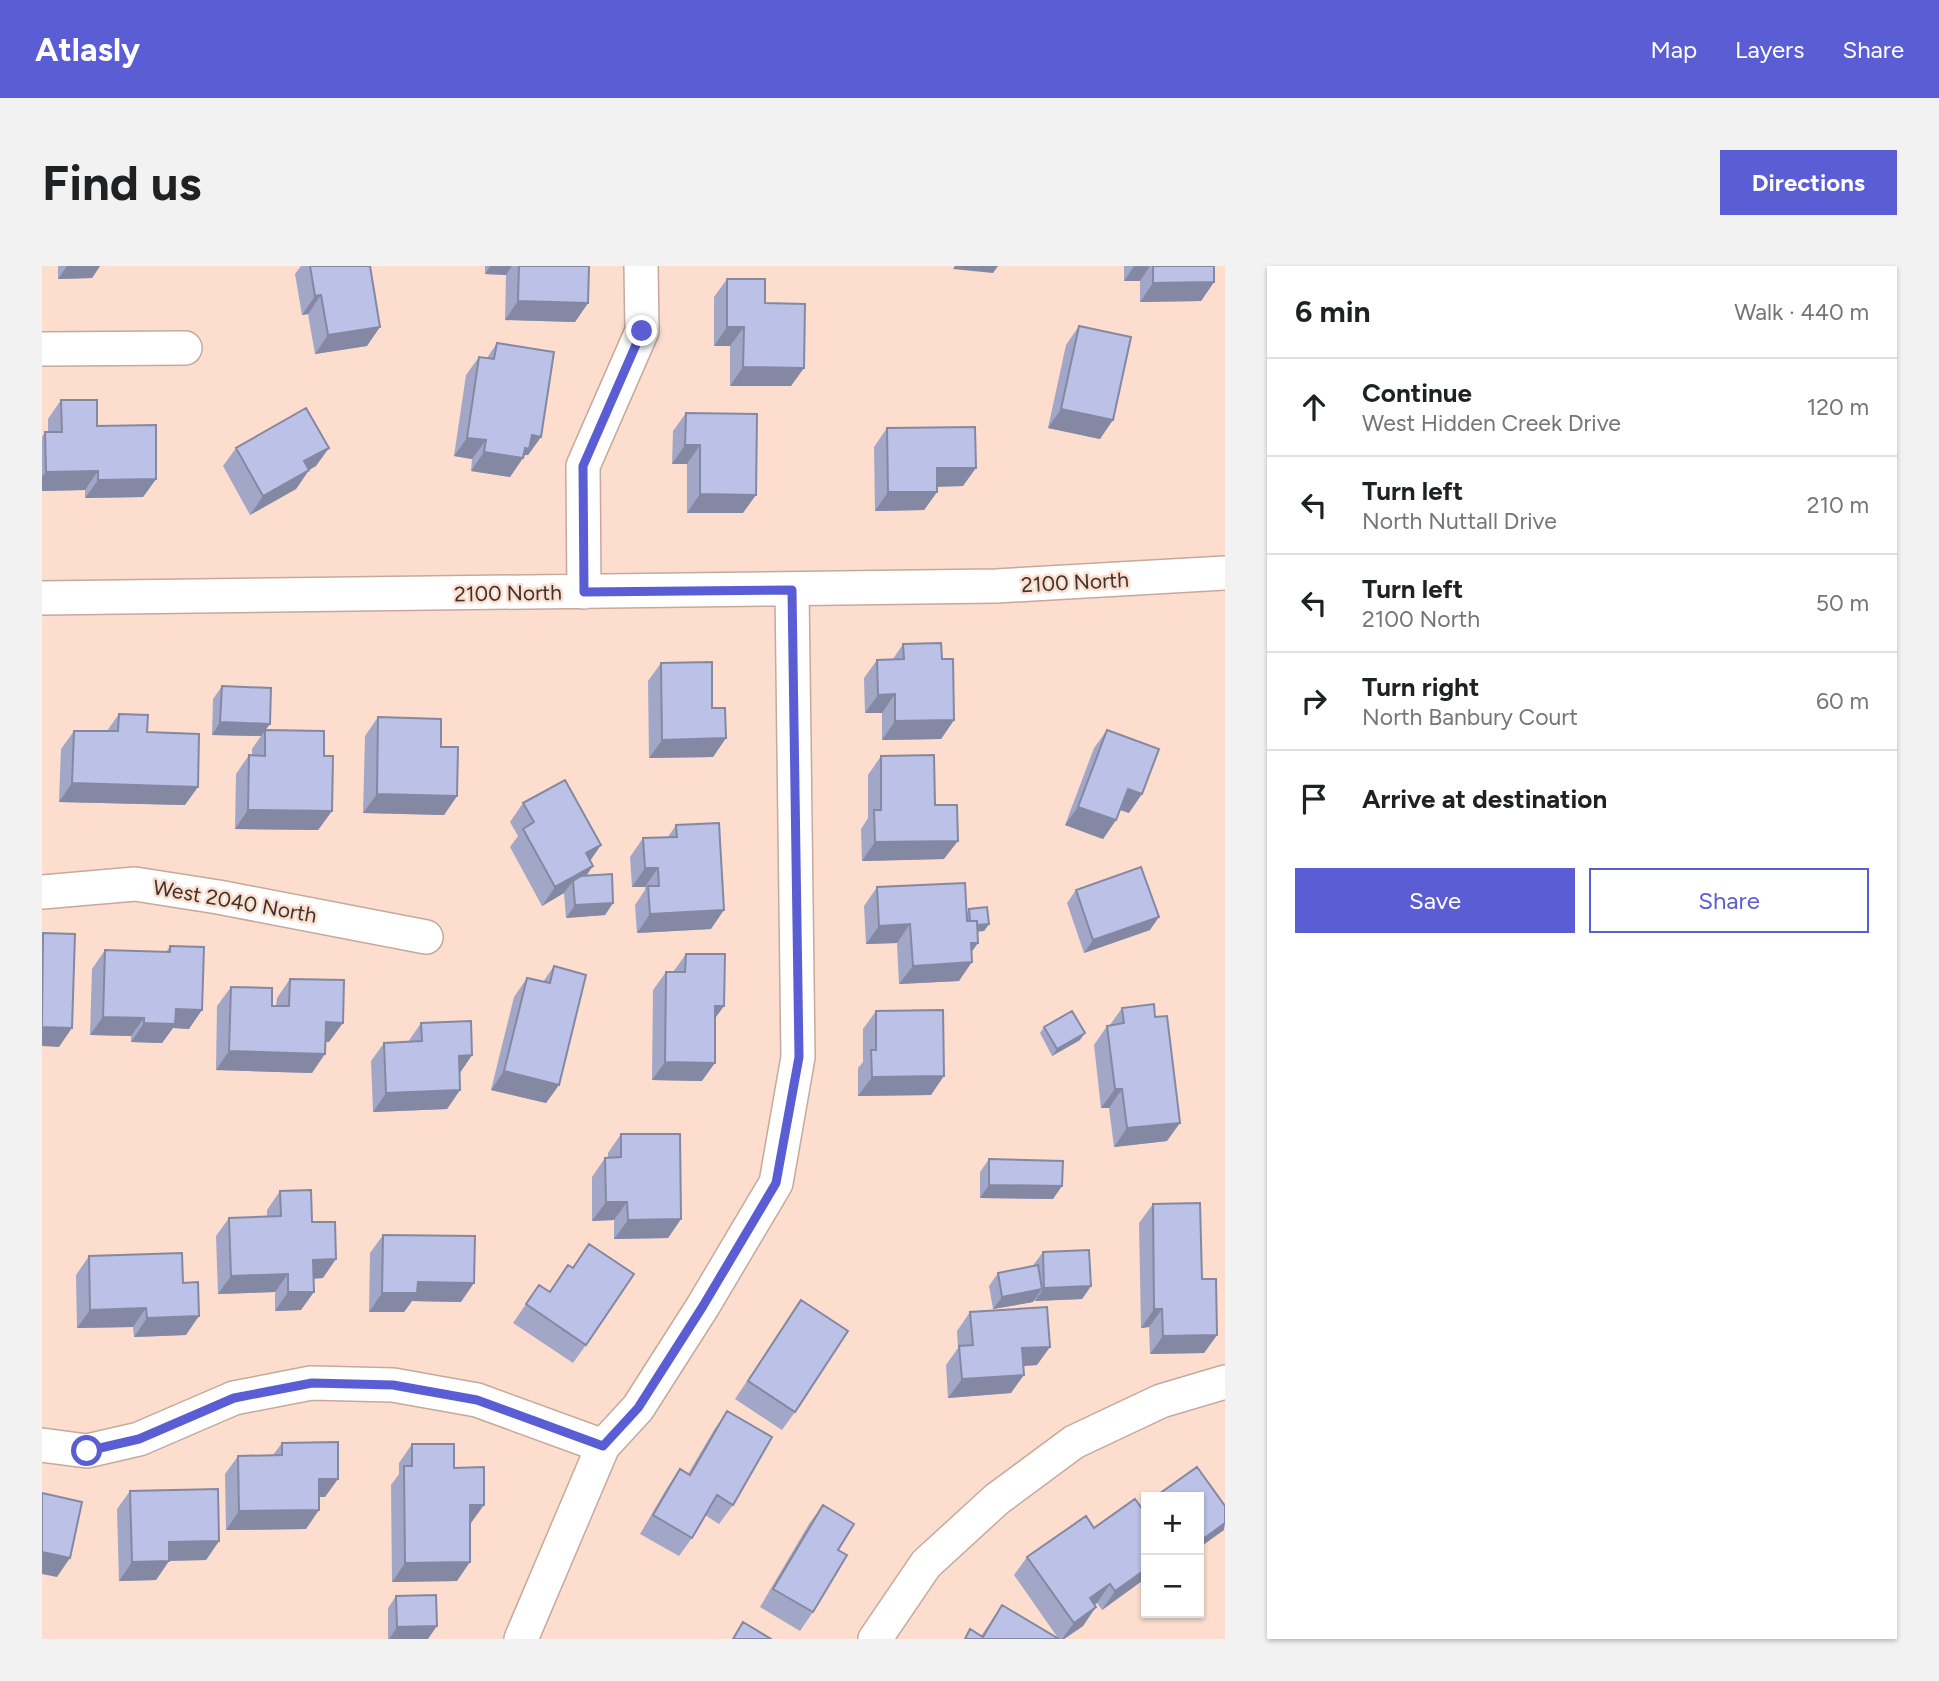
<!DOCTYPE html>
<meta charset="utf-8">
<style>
body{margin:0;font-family:Figtree,sans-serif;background:#f2f2f2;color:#202124}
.controls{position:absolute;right:21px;bottom:21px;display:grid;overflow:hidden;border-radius:0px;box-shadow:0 2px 5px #0004}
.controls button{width:63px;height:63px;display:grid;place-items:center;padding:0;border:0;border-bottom:2px solid #e0e0e0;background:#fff;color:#202124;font:35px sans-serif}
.stop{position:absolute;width:21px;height:21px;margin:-16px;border:5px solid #5b5dd4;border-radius:50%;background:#fff}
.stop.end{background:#5b5dd4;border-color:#fff;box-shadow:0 2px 7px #0008}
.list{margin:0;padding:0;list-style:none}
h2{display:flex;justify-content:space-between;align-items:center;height:91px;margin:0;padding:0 28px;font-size:30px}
h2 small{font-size:23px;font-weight:400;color:#757577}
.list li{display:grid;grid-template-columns:46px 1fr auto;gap:21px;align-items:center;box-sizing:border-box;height:98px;padding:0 28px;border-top:2px solid #e0e0e0}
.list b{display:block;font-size:26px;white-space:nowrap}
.list p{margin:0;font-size:23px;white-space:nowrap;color:#757577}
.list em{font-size:23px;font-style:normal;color:#757577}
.actions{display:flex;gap:14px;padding:21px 28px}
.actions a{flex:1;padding:16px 0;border:2px solid #5b5dd4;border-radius:0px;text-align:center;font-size:24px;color:#5b5dd4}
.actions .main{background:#5b5dd4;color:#fff}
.icon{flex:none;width:38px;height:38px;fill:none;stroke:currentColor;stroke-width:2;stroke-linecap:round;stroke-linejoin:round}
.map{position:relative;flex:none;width:1183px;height:1373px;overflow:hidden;border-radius:0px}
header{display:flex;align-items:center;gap:42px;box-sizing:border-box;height:98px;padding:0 35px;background:#5b5dd4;color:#fff}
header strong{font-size:33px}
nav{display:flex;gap:38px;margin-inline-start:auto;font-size:24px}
.intro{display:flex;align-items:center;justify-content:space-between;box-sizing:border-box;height:168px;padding:0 42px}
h1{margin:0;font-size:49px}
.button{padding:18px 32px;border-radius:0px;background:#5b5dd4;color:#fff;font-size:24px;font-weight:700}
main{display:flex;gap:42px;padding:0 42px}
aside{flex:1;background:#fff;border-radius:0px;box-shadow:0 2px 5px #0004}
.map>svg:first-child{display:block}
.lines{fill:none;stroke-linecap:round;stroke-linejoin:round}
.minor-casing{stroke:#c6a99b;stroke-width:36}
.minor{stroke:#fff;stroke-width:33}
.wall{fill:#a2a7c7}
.shaded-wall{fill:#8488a2}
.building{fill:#bcc2e7;stroke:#8488a2;stroke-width:2}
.route{stroke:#5b5dd4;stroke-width:9}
.labels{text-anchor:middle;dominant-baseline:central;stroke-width:5;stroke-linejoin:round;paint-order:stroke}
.street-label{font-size:21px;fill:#3e322c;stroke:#fcddce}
</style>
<header>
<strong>Atlasly</strong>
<nav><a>Map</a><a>Layers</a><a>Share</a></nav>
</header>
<div class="intro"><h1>Find us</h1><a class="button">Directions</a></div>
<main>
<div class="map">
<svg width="1183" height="1373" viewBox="0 0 1183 1373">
<rect width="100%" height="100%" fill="#fcddce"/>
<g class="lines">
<defs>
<path id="minor" d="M 0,83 L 143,82
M 542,326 L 541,200 L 600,65 L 599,0
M 0,332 L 954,320 L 1183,307
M 0,626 L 93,618 L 176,631 L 384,671
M 0,1179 L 45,1185 L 97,1173 L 192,1132 L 269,1117 L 351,1119 L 435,1134 L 561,1180
M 479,1373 L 561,1180 L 596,1142 L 661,1040 L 734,917 L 756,791 L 750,324
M 833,1373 L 884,1298 L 955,1233 L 1032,1176 L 1119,1135 L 1183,1116"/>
</defs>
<!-- minor casing -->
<use href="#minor" class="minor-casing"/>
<!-- minor -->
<use href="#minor" class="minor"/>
</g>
<!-- wall -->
<path class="wall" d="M 16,0 L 58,0 L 50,12 L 16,13 Z
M 259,0 L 328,0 L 325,80 L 273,88 L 266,48 L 260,49 L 253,8 Z
M 443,0 L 547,0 L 546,37 L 533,56 L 463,54 L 464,9 L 443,8 Z
M 1082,0 L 1172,0 L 1172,16 L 1159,35 L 1098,36 L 1098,15 L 1082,15 Z
M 685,13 L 723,37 L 749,120 L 688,120 L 688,80 L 672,80 L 672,31 Z
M 1037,60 L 1058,173 L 1006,162 L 1024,79 Z
M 455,77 L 499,171 L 486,189 L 483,189 L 468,211 L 429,205 L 430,193 L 412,190 L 424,109 L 437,91 L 445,92 Z
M 19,134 L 55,160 L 114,213 L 101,231 L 43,232 L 43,224 L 0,225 L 0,171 L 3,166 L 6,166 L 6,153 Z
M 644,147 L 701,247 L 645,247 L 645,198 L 630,198 L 631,165 Z
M 845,162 L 921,220 L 895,221 L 895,226 L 882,244 L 833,245 L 832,181 Z
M 194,182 L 274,200 L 267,204 L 254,223 L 208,249 L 181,200 Z
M 861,378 L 900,393 L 912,454 L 899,473 L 840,474 L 840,447 L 823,447 L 822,412 L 835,394 L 851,393 Z
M 619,397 L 670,442 L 684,472 L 671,491 L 607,492 L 606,415 Z
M 180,420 L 223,464 L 282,490 L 290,545 L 276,564 L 193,563 L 194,508 L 207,489 L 210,489 L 210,483 L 219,470 L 170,469 L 171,433 Z
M 77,448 L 105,466 L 143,539 L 17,536 L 19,483 L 32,465 L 65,465 Z
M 336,451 L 399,481 L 415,530 L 402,549 L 321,547 L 323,470 Z
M 1065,464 L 1087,547 L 1078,544 L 1074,554 L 1061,573 L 1023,559 L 1052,482 Z
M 839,490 L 893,539 L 902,593 L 820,595 L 819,563 L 826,552 L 826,509 Z
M 481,537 L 548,595 L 544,610 L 571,637 L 563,649 L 524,652 L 522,627 L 500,640 L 468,581 L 476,570 L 468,556 Z
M 634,559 L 669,663 L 595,667 L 593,639 L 603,624 L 603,621 L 590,621 L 588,591 L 601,572 L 626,571 Z
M 835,621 L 925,646 L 927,643 L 947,658 L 942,665 L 935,665 L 936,677 L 929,686 L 917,715 L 857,718 L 855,677 L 824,678 L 822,640 Z
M 1034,624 L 1108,664 L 1042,687 L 1025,637 Z
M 128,680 L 147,763 L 131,762 L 120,777 L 89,776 L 89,770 L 48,769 L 50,703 L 63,684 L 124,686 Z
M 644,688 L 660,815 L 610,814 L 611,724 L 624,706 L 631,706 Z
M 512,700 L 517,819 L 504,837 L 449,824 L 472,731 L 485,712 L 501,716 Z
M 248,713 L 287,776 L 283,776 L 270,807 L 174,804 L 175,740 L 189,721 L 230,740 L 234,740 L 235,732 Z
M 1080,742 L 1125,875 L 1072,881 L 1067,842 L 1059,842 L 1052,779 L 1065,760 L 1068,759 Z
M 834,745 L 889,829 L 816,830 L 816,802 L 821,796 L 821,763 Z
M 379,757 L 430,789 L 418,807 L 418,824 L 405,843 L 331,846 L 329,795 L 342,777 L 366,776 Z
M 1002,761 L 1038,774 L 1010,790 L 998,767 Z
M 579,868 L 639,953 L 626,972 L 572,973 L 572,954 L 550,955 L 550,911 L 563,892 L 566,892 L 566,887 Z
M 947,893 L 1011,933 L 938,932 L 938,906 Z
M 238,925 L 270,956 L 281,1012 L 271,1013 L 259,1044 L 233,1045 L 233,1026 L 176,1028 L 174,970 L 187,952 L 225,951 L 225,944 Z
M 1111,938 L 1160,1013 L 1175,1069 L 1162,1087 L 1108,1088 L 1107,1061 L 1099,1062 L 1097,957 Z
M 341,969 L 419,1036 L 370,1035 L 362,1046 L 327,1046 L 328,987 Z
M 1001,986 L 1049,1020 L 1040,1033 L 993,1035 L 993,1033 L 991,1036 L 951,1043 L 947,1020 L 956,1007 L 992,1000 L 992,998 Z
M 47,990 L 144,1069 L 92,1071 L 91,1061 L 35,1062 L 34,1009 Z
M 497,1019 L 544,1079 L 531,1097 L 471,1057 Z
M 759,1034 L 753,1146 L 740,1164 L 693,1133 Z
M 928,1046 L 995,1099 L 981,1100 L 969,1127 L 906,1132 L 904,1099 L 916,1082 L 915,1065 Z
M 685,1145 L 691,1239 L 677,1258 L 663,1249 L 650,1272 L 637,1290 L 598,1268 L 625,1222 L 638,1203 L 646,1208 L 672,1164 Z
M 240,1177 L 283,1231 L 277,1231 L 264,1263 L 184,1264 L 183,1208 L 196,1190 L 231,1189 Z
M 370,1178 L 412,1202 L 429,1257 L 428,1257 L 415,1315 L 350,1316 L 349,1219 L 357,1208 L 357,1197 Z
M 88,1225 L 177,1275 L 164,1294 L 127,1295 L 114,1314 L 77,1315 L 75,1243 Z
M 781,1239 L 796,1284 L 771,1346 L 758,1365 L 718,1341 L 767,1258 Z
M 1104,1248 L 1104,1312 L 1060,1344 L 1055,1337 L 1052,1339 L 1041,1360 L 1022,1373 L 922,1373 L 928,1363 L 939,1370 L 960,1339 L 1016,1372 L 972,1309 L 985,1291 L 1052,1262 Z
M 354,1330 L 386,1373 L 346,1373 L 346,1342 Z"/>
<!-- shaded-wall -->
<path class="shaded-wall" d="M 25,0 L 58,0 L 50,12 L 16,13 Z
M 448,0 L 470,0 L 464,9 L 443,8 Z
M 913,0 L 956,0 L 951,7 L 911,3 Z
M 1092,0 L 1108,0 L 1098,15 L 1082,15 Z
M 1172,16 L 1159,35 L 1098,36 L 1111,17 Z
M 279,29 L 266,48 L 260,49 L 273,30 Z
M 476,35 L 546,37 L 533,56 L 463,54 Z
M 338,61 L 325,80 L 273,88 L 286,69 Z
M 685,61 L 702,61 L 688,80 L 672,80 Z
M 701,101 L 762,102 L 749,120 L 688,120 Z
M 1019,143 L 1071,154 L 1058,173 L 1006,162 Z
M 490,169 L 499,171 L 486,189 L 483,189 L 468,211 L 429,205 L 442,186 Z
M 425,172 L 444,174 L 430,193 L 412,190 Z
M 643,179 L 658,179 L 645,198 L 630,198 Z
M 287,182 L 274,200 L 249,214 L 262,195 Z
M 895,202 L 934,202 L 921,220 L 882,221 Z
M 267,204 L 254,223 L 208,249 L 221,230 Z
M 56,205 L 43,224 L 0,225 L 0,211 L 4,206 Z
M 114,213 L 101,231 L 43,232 L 56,214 Z
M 846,226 L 895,226 L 882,244 L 833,245 Z
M 658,228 L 714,229 L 701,247 L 645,247 Z
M 853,428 L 840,447 L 823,447 L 836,429 Z
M 912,454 L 899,473 L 840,474 L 853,455 Z
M 178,456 L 228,458 L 219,470 L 170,469 Z
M 684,472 L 671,491 L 607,492 L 620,474 Z
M 30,517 L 156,521 L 143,539 L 17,536 Z
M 1086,523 L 1100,528 L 1087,547 L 1073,542 Z
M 335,528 L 415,530 L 402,549 L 321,547 Z
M 1036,541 L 1074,554 L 1061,573 L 1023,559 Z
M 206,544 L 290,545 L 276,564 L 193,563 Z
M 916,575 L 902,593 L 820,595 L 833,576 Z
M 559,579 L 546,598 L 544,587 Z
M 551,600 L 538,619 L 531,615 L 522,627 L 500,640 L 513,621 Z
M 603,602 L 616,602 L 603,621 L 590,621 Z
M 571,637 L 563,649 L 524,652 L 533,639 Z
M 682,644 L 669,663 L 595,667 L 608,648 Z
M 1117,651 L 1108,664 L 1042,687 L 1051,674 Z
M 868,658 L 855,677 L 824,678 L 837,660 Z
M 947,658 L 942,665 L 924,667 L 929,660 Z
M 929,677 L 936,677 L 923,695 Z
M 930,696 L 917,715 L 857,718 L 871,700 Z
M 673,740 L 682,740 L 669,758 Z
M 134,743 L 160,744 L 147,763 L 131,762 L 120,777 L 89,776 L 102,757 Z
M 61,751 L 102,752 L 89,770 L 48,769 Z
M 284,756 L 301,757 L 287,776 L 271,775 Z
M 0,761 L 30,762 L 17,781 L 0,780 Z
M 1043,767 L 1038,774 L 1010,790 L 1015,783 Z
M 187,785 L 283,788 L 270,807 L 174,804 Z
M 430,789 L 417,808 L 417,790 Z
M 623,796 L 673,797 L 660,815 L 610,814 Z
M 462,805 L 517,819 L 504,837 L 449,824 Z
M 902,810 L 889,829 L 816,830 L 830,811 Z
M 1073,823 L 1080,823 L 1067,842 L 1059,842 Z
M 418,824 L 405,843 L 331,846 L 344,827 Z
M 1138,857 L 1125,875 L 1072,881 L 1085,862 Z
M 947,919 L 1020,920 L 1011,933 L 938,932 Z
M 564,936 L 585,936 L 572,954 L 550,955 Z
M 639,953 L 626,972 L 572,973 L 586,954 Z
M 294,993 L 281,1012 L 258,1013 L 271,994 Z
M 246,1008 L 233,1026 L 176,1028 L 189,1010 Z
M 376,1016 L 432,1017 L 419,1036 L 370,1035 L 362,1046 L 327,1046 L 340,1027 Z
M 1049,1020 L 1040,1033 L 993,1035 L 1002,1022 Z
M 1000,1023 L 991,1036 L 951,1043 L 960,1031 Z
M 246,1026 L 272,1026 L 259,1044 L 233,1045 Z
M 104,1042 L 91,1061 L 35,1062 L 48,1044 Z
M 1112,1043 L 1120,1043 L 1107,1061 L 1099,1062 Z
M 157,1050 L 144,1069 L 92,1071 L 105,1052 Z
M 1175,1069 L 1162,1087 L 1108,1088 L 1121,1070 Z
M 1008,1081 L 995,1099 L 967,1101 L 980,1082 Z
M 982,1109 L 969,1127 L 906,1132 L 920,1113 Z
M 277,1213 L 296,1213 L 283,1231 L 264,1231 Z
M 428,1239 L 442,1239 L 429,1257 L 415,1257 Z
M 277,1244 L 264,1263 L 184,1264 L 197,1245 Z
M 1183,1257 L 1182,1264 L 1157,1282 L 1157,1276 Z
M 177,1275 L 164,1294 L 114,1295 L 127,1276 Z
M 0,1286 L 28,1292 L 15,1311 L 0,1308 Z
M 127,1295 L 114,1314 L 77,1315 L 90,1296 Z
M 428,1296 L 415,1315 L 350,1316 L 363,1297 Z
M 1104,1303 L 1104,1312 L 1060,1344 L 1073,1325 Z
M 1068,1318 L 1055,1337 L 1035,1351 L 1048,1332 Z
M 1054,1341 L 1041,1360 L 1022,1373 L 1020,1373 L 1032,1357 Z
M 395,1360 L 386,1373 L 347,1373 L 355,1361 Z"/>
<!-- building -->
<path class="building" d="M 268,0 L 328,0 L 338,61 L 286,69 L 279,29 L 273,30 Z
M 477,0 L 547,0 L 546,37 L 476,35 Z
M 1111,0 L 1172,0 L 1172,16 L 1111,17 Z
M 685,13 L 723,13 L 723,37 L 763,38 L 762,102 L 701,101 L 702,61 L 685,61 Z
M 1037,60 L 1089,71 L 1071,154 L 1019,143 Z
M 455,77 L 512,86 L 499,171 L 490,169 L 487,183 L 483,182 L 481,192 L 442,186 L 444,174 L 425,172 L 437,91 L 452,93 Z
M 19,134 L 55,134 L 55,160 L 114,159 L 114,213 L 56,214 L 56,205 L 4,206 L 3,166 L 20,166 Z
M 264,142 L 287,182 L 262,195 L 267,204 L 221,230 L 194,182 Z
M 644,147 L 715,148 L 714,229 L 658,228 L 658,179 L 643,179 Z
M 933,161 L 934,202 L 895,202 L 895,226 L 846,226 L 845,162 Z
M 899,377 L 900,393 L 911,393 L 912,454 L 853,455 L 853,428 L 836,429 L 835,394 L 862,393 L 861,378 Z
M 670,396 L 670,442 L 683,442 L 684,472 L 620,474 L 619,397 Z
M 180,420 L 229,422 L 228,458 L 178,456 Z
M 77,448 L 106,449 L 105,466 L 157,468 L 156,521 L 30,517 L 32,465 L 76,465 Z
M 336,451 L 399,453 L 399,481 L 416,481 L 415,530 L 335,528 Z
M 223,464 L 282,465 L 282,490 L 291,490 L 290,545 L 206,544 L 207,489 L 223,490 Z
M 1065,464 L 1117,483 L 1100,528 L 1086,523 L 1074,554 L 1036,541 Z
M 892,489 L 893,539 L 915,539 L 916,575 L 833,576 L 832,544 L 839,544 L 839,490 Z
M 523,514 L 559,579 L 544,587 L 551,600 L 513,621 L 481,563 L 492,556 L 481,537 Z
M 677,557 L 682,644 L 608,648 L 606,620 L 617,620 L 616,602 L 603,602 L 601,572 L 635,571 L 634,559 Z
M 1099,601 L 1117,651 L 1051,674 L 1034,624 Z
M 570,608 L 571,637 L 533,639 L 531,615 L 539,610 Z
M 923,617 L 925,655 L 935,655 L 936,677 L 929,677 L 930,696 L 871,700 L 868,658 L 837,660 L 835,621 Z
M 945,641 L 947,658 L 935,659 L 935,655 L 928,655 L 927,643 Z
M 1,667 L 33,668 L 30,762 L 0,761 Z
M 128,680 L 162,681 L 160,744 L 134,743 L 133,758 L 102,757 L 102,752 L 61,751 L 63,684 L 128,686 Z
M 644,688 L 683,688 L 682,740 L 673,740 L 673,797 L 623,796 L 624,706 L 643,706 Z
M 512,700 L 544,709 L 517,819 L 462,805 L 485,712 L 508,717 Z
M 248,713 L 302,714 L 301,757 L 284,756 L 283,788 L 187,785 L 189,721 L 230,722 L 230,740 L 247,740 Z
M 1112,738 L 1113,751 L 1125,750 L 1138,857 L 1085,862 L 1080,823 L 1073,823 L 1065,760 L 1082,757 L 1080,742 Z
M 901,744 L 902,810 L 830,811 L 829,784 L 834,784 L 834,745 Z
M 1030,745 L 1043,767 L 1015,783 L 1002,761 Z
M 429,755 L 430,789 L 417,790 L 418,824 L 344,827 L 342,777 L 380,775 L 379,757 Z
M 579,868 L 638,868 L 639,953 L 586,954 L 585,936 L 564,936 L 563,892 L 579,891 Z
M 947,893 L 1021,895 L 1020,920 L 947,919 Z
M 269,924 L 270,956 L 293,956 L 294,993 L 271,994 L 272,1026 L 246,1026 L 246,1008 L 189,1010 L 187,952 L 239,950 L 238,925 Z
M 1158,937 L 1160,1013 L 1174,1013 L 1175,1069 L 1121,1070 L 1120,1043 L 1112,1043 L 1111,938 Z
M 341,969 L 433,970 L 432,1017 L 376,1016 L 375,1027 L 340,1027 Z
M 547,978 L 592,1008 L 544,1079 L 484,1038 L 497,1019 L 508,1026 L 526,999 L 531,1002 Z
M 1047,984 L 1049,1020 L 1002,1022 L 1001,986 Z
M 140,987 L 141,1017 L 156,1016 L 157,1050 L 105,1052 L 104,1042 L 48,1044 L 47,990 Z
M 996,999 L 1000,1023 L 960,1031 L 956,1007 Z
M 759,1034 L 806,1065 L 753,1146 L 706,1115 Z
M 1005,1041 L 1008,1081 L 980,1082 L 982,1109 L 920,1113 L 917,1080 L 931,1079 L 928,1046 Z
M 685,1145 L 730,1171 L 691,1239 L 675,1229 L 650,1272 L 611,1249 L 638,1203 L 648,1209 Z
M 296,1176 L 296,1213 L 277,1213 L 277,1244 L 197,1245 L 196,1190 L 240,1189 L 240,1177 Z
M 370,1178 L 412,1178 L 412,1202 L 442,1201 L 442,1239 L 428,1239 L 428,1296 L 363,1297 L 362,1200 L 370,1200 Z
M 1155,1201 L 1183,1240 L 1183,1257 L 1157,1276 L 1157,1231 L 1119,1231 L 1117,1228 Z
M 176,1223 L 177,1275 L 127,1276 L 127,1295 L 90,1296 L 88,1225 Z
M 0,1227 L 40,1236 L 28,1292 L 0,1286 Z
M 1093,1233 L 1104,1248 L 1104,1303 L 1073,1325 L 1068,1318 L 1048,1332 L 1054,1341 L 1032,1357 L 985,1291 L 1044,1250 L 1052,1262 Z
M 781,1239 L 812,1258 L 796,1284 L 805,1289 L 771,1346 L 731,1323 Z
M 394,1329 L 395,1360 L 355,1361 L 354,1330 Z
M 960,1339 L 1017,1373 L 923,1373 L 928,1363 L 941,1371 Z
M 701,1356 L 729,1373 L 691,1373 Z"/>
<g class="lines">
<!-- route -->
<path class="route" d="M 45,1185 L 97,1173 L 192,1132 L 270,1117 L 351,1119 L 435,1134 L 561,1180 L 596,1142 L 661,1040 L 734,917 L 757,791 L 750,324 L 542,326 L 541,200 L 600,65"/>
</g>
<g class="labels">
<!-- street labels -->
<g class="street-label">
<text transform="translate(1033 316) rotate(-3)">2100 North</text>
<text transform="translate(466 327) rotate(-1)">2100 North</text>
<text transform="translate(193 635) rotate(10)">West 2040 North</text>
</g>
</g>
</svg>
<div class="controls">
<button>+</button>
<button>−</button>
</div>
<div class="stop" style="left:45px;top:1185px"></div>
<div class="stop end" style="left:600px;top:65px"></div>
</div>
<aside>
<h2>6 min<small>Walk · 440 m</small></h2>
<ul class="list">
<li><svg class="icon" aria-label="ahead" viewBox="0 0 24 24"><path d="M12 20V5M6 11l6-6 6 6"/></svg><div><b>Continue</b><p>West Hidden Creek Drive</p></div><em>120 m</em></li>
<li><svg class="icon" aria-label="left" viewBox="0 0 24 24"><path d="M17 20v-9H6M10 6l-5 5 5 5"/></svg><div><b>Turn left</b><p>North Nuttall Drive</p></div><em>210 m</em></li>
<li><svg class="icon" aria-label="left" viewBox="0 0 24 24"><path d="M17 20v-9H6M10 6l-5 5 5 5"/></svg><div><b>Turn left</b><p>2100 North</p></div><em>50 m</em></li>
<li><svg class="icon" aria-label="right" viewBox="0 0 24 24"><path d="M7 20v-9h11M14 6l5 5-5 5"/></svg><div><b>Turn right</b><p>North Banbury Court</p></div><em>60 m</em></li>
<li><svg class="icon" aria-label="arrive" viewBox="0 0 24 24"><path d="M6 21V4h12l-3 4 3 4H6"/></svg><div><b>Arrive at destination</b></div></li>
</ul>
<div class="actions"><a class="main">Save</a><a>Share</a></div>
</aside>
</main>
